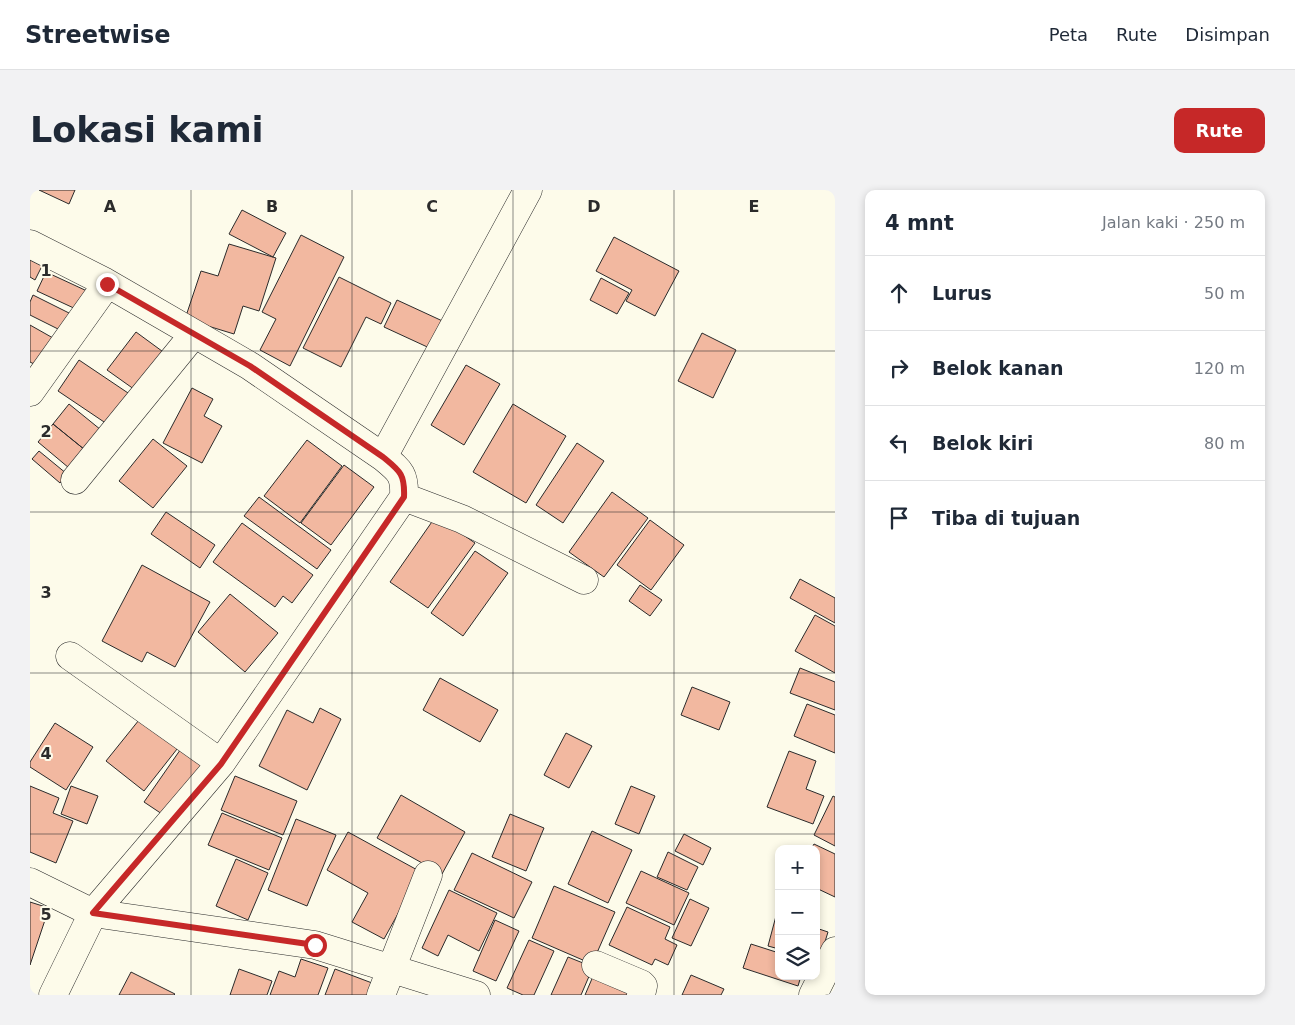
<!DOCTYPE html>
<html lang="id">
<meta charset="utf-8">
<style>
body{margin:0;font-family:"DejaVu Sans",sans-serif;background:#f2f2f3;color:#1f2937}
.controls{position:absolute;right:15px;bottom:15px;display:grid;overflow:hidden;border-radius:10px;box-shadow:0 2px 8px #0003}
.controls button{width:45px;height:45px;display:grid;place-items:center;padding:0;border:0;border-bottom:1px solid #e0e1e3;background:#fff;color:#1f2937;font:25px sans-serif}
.stop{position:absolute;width:15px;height:15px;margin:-11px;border:4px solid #c62828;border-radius:50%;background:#fff}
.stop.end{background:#c62828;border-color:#fff;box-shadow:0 1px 5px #0008}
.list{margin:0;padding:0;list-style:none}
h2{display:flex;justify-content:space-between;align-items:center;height:65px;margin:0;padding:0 20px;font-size:21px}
h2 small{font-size:16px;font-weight:400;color:#747a83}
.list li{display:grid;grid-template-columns:32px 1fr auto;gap:15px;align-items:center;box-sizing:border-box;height:75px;padding:0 20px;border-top:1px solid #e0e1e3}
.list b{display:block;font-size:19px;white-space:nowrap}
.list em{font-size:16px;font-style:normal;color:#747a83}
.icon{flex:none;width:28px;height:28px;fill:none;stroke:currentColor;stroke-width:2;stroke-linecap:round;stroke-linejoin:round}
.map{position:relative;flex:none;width:805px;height:805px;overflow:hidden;border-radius:10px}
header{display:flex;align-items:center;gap:30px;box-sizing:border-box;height:70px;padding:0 25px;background:#fff;border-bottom:1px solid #e0e1e3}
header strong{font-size:24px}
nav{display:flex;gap:28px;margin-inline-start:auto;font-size:18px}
.intro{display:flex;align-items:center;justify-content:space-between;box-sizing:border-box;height:120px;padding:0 30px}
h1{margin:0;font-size:35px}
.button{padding:12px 22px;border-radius:10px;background:#c62828;color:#fff;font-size:18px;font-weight:700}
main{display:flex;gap:30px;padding:0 30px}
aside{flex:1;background:#fff;border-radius:10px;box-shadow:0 2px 8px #0003}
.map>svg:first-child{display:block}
.building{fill:#f2b8a0;stroke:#2b2b2b}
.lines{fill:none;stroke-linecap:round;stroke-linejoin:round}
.minor-casing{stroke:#2b2b2b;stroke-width:29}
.minor{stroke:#fdfbea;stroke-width:28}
.route{stroke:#c62828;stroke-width:6}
.grid{fill:none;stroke:#2b2b2b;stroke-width:1;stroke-opacity:0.55}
.grid-label{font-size:16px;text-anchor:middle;font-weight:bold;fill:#2b2b2b;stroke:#fdfbea;stroke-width:4;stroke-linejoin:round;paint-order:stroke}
</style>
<header>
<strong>Streetwise</strong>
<nav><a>Peta</a><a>Rute</a><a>Disimpan</a></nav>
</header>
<div class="intro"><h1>Lokasi kami</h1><a class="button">Rute</a></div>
<main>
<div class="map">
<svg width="805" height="805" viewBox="0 0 805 805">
<rect width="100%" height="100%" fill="#fdfbea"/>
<!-- building -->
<path class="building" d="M 9,0 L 45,0 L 39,14 Z
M 212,20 L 256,43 L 243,67 L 199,44 Z
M 271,45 L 314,67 L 260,176 L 230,160 L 246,129 L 232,122 Z
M 584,47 L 649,81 L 625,126 L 596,111 L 602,100 L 566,81 Z
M 199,54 L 246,68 L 229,121 L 213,116 L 204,144 L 155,129 L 171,81 L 188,86 Z
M 0,70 L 12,76 L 5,90 L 0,87 Z
M 16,82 L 57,101 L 48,120 L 7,101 Z
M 309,87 L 361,113 L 351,134 L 336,127 L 311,177 L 273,158 Z
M 571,88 L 599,103 L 587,124 L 560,110 Z
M 3,105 L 45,126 L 36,143 L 0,125 L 0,112 Z
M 367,110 L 419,134 L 406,161 L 354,137 Z
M 0,135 L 23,148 L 8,176 L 0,172 Z
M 106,142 L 136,164 L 108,202 L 77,180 Z
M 672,143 L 706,160 L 683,208 L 648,191 Z
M 49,170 L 104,207 L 83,238 L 28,201 Z
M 436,175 L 470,194 L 434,255 L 401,235 Z
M 162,198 L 183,209 L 174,226 L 192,236 L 172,273 L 133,253 Z
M 39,214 L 76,244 L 60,264 L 23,234 Z
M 483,214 L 536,246 L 496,313 L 443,282 Z
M 23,234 L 60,264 L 45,283 L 8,252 Z
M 123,249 L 157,276 L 123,318 L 89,291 Z
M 277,250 L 312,276 L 270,333 L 234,306 Z
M 547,253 L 574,271 L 533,333 L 506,315 Z
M 9,261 L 37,284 L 30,293 L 2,269 Z
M 314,275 L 344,297 L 301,355 L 271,333 Z
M 582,302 L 618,328 L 574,387 L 539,362 Z
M 229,307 L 301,360 L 287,379 L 214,326 Z
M 136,322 L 185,355 L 170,378 L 121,344 Z
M 406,326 L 445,353 L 398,418 L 360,392 Z
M 620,330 L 654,355 L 621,400 L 587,375 Z
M 212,333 L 283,385 L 262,413 L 253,406 L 245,417 L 183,372 Z
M 445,361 L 478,383 L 433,446 L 401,423 Z
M 112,375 L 180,412 L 145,477 L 117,462 L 112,472 L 72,451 Z
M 770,389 L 805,408 L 805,433 L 760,408 Z
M 610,395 L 632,410 L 620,426 L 599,411 Z
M 200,404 L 248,443 L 215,482 L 168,442 Z
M 785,425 L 805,436 L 805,483 L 765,461 Z
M 770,478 L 805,492 L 805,520 L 760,503 Z
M 410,488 L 468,520 L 450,552 L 393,520 Z
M 662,497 L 700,512 L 689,540 L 651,525 Z
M 777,514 L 805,525 L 805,563 L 764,546 Z
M 290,518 L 311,529 L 277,600 L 229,576 L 257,520 L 283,533 Z
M 113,525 L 151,554 L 114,601 L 76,571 Z
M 25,533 L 63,557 L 36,600 L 0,577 L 0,572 Z
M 536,543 L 562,556 L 539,598 L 514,585 Z
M 155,553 L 179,569 L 138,628 L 114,612 Z
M 759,561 L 786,571 L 776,599 L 794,606 L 783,634 L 737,617 Z
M 205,586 L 267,611 L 253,645 L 191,620 Z
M 0,596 L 29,608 L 23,623 L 43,631 L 26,673 L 0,662 Z
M 41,596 L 68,606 L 57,634 L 31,624 Z
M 601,596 L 625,606 L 609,644 L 585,634 Z
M 371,605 L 435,642 L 412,684 L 347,648 Z
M 803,606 L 805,607 L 805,656 L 784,645 Z
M 192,623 L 252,648 L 239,680 L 178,655 Z
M 480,624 L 514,638 L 496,681 L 462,667 Z
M 266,629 L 306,645 L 277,716 L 238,700 Z
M 562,641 L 602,660 L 578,713 L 538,694 Z
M 318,642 L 391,682 L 354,749 L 322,732 L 338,703 L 297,680 Z
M 654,644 L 681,658 L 673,675 L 645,661 Z
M 784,654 L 805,664 L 805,707 L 786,698 L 786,659 L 781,659 Z
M 638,662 L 668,677 L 657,700 L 627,687 Z
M 442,663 L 502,692 L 484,728 L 424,700 Z
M 206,669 L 238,683 L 218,730 L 186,716 Z
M 611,681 L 659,703 L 644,735 L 596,713 Z
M 524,696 L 585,722 L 562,774 L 502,748 Z
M 419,700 L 467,723 L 449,761 L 418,745 L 408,766 L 392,758 Z
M 660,709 L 679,718 L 661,756 L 642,748 Z
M 0,712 L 19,718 L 0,775 Z
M 597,717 L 640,737 L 635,749 L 647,755 L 638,775 L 625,769 L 622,775 L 579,755 Z
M 746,726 L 749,727 L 749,759 L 738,756 Z
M 465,730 L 489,741 L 466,791 L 443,781 Z
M 786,738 L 798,742 L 789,771 L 786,770 Z
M 499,750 L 524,761 L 504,805 L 493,805 L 477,798 Z
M 721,754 L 749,763 L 749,786 L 771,786 L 768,796 L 713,778 Z
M 538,767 L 563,777 L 551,805 L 521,805 Z
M 271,769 L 298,778 L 288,805 L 240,805 L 249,781 L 265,787 Z
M 209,779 L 242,791 L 237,805 L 200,805 Z
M 305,779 L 350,796 L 347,805 L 295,805 Z
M 101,782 L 145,804 L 144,805 L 89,805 Z
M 564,784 L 600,800 L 598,805 L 555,805 Z
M 661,785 L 694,799 L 691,805 L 652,805 Z"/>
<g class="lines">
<defs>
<path id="minor" d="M 0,54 L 75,92 L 220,176 L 353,267 C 370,281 375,284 374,307 L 191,573 L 63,723 L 23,805
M 0,202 L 77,94
M 353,267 L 498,0
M 45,290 L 164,144
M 374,307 L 432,329 L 554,390
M 40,466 L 191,573
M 0,692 L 63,723 L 285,755 L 446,805
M 566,775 L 611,794 L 613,796 L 611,805
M 351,805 L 398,685
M 783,805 L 805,761"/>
</defs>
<!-- minor casing -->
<use href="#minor" class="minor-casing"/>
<!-- minor -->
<use href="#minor" class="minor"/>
</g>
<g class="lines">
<!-- route -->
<path class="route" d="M 77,94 L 220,176 L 353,267 C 370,281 375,284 374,307 L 191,574 L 63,723 L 285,755"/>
</g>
<!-- grid -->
<path class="grid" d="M 161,0 L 161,805M 322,0 L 322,805M 483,0 L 483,805M 644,0 L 644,805M 0,161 L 805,161M 0,322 L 805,322M 0,483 L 805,483M 0,644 L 805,644"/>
<g class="grid-label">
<text x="80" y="22">A</text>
<text x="242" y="22">B</text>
<text x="402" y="22">C</text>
<text x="564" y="22">D</text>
<text x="724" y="22">E</text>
<text x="16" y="86">1</text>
<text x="16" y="247">2</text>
<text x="16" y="408">3</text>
<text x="16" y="569">4</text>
<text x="16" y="730">5</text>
</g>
</svg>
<div class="controls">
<button>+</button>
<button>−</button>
<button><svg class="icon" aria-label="layers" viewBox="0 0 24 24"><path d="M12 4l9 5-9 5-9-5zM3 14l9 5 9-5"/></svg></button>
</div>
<div class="stop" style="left:285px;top:755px"></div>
<div class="stop end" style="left:77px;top:94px"></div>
</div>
<aside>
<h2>4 mnt<small>Jalan kaki · 250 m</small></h2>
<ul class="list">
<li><svg class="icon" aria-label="ahead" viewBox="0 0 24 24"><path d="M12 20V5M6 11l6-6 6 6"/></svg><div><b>Lurus</b></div><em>50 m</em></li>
<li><svg class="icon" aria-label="right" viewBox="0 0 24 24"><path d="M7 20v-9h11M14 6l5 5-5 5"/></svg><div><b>Belok kanan</b></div><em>120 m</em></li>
<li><svg class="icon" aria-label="left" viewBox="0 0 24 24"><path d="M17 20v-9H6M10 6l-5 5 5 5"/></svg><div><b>Belok kiri</b></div><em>80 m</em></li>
<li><svg class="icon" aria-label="arrive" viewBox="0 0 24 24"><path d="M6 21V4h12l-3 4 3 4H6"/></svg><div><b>Tiba di tujuan</b></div></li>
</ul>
</aside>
</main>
